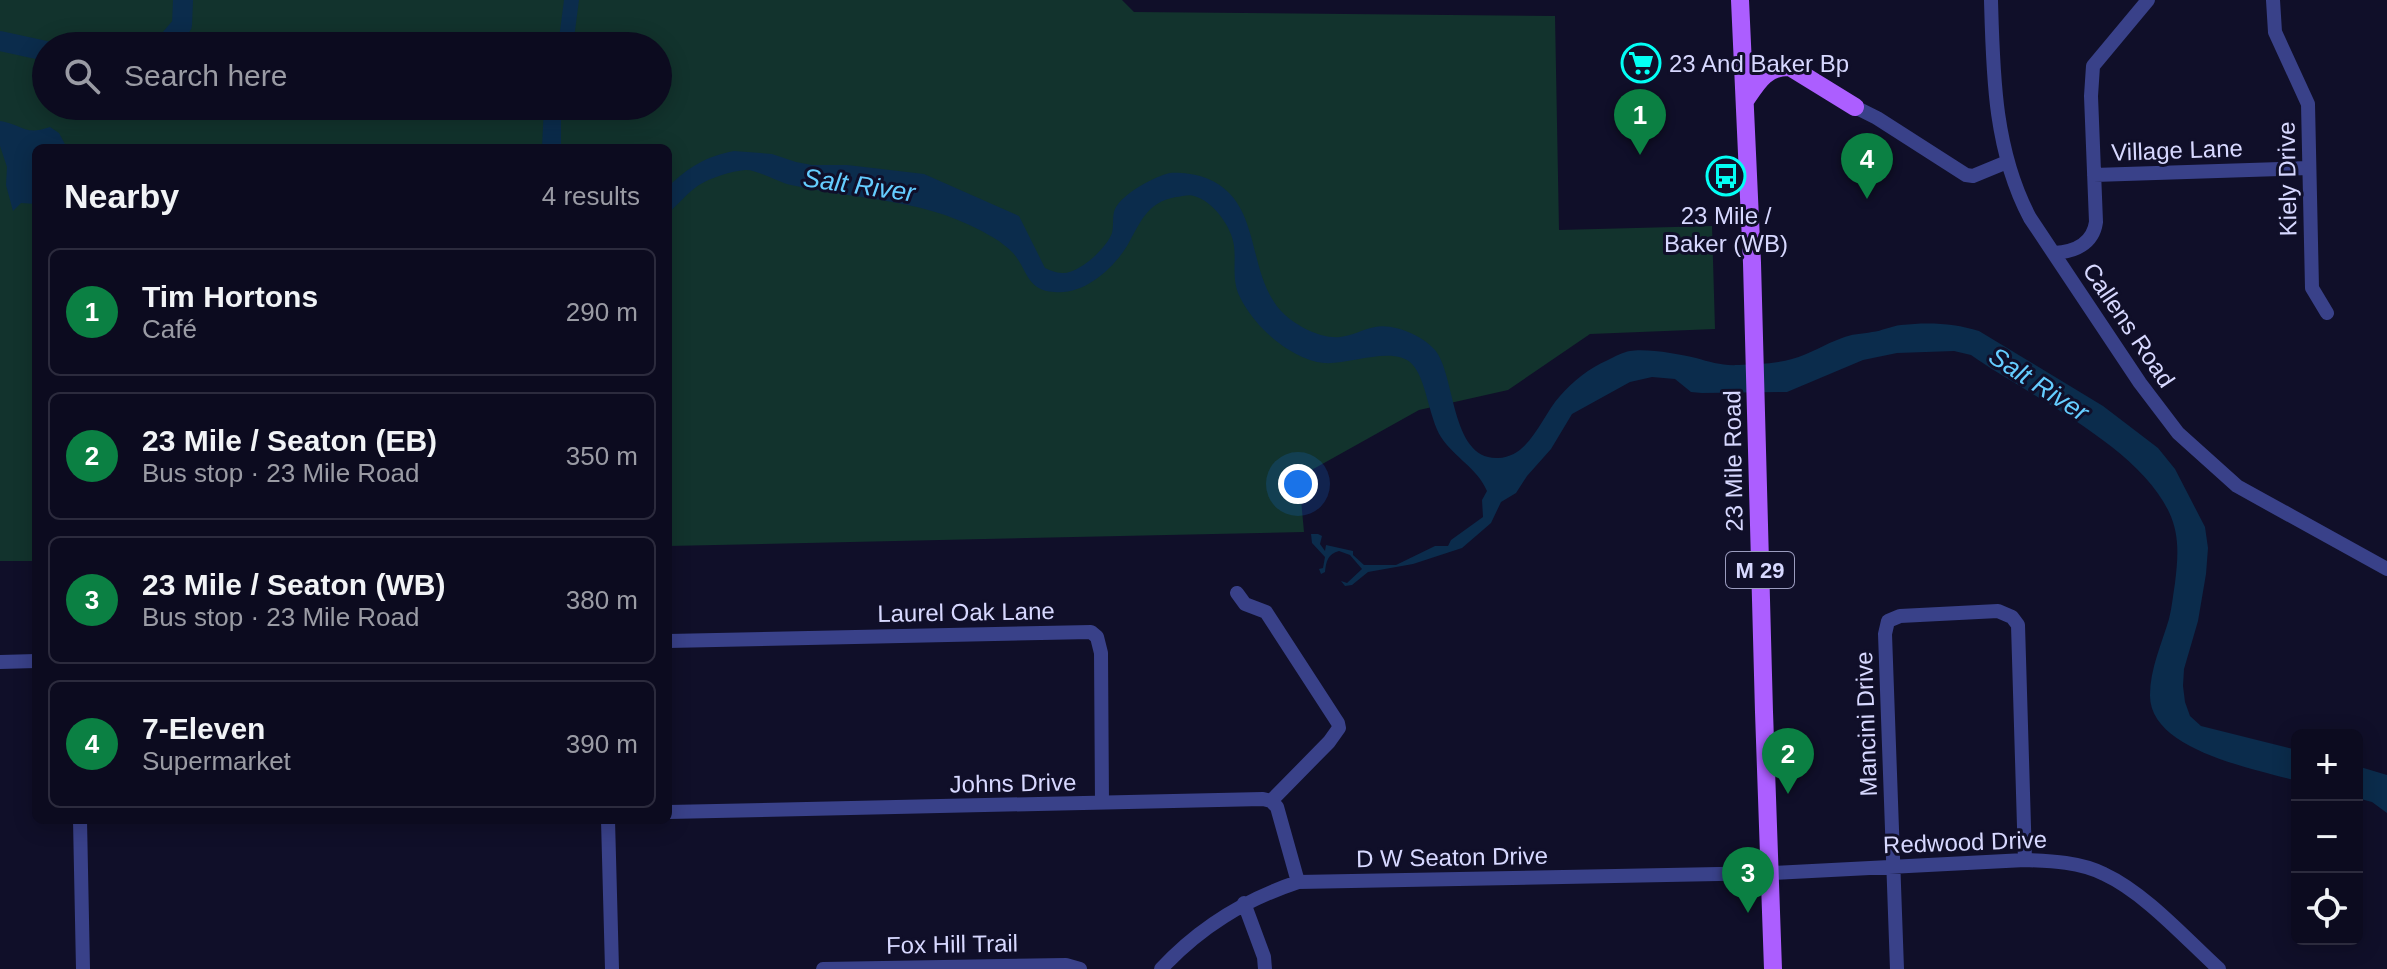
<!DOCTYPE html>
<meta charset="utf-8">
<style>
body{margin:0;font-family:Arial,sans-serif;background:#151428;color:#f1f3f6}
.controls{position:absolute;right:24px;bottom:24px;display:grid;overflow:hidden;border-radius:12px;box-shadow:0 4px 20px #0003}
.controls button{width:72px;height:72px;display:grid;place-items:center;padding:0;border:0;border-bottom:2px solid #2c2b3d;background:#0c0b1f;color:#f1f3f6;font:40px sans-serif}
.you{position:absolute;left:1298px;top:484px;width:28px;height:28px;margin:-20px;border:6px solid #fff;border-radius:50%;background:#1a73e8;box-shadow:0 0 0 12px #1a73e833}
.badge{display:grid;place-items:center;width:52px;height:52px;border-radius:50%;background:#0b8043;color:#fff;font-size:26px;font-weight:700}
.pin{position:absolute;translate:-50% -66px;filter:drop-shadow(0 2px 4px #0008)}
.pin::after{content:'';position:absolute;top:42px;width:28px;height:24px;background:inherit;clip-path:polygon(0 0,100% 0,50% 100%)}
.list{margin:0;padding:0;list-style:none}
h2{display:flex;justify-content:space-between;align-items:center;height:104px;margin:0;padding:0 32px;font-size:34px}
h2 small{font-size:26px;font-weight:400;color:#9a9ba4}
.list li{display:grid;grid-template-columns:52px 1fr auto;gap:24px;align-items:center;box-sizing:border-box;height:128px;margin:0 16px 16px;padding:0 16px;border:2px solid #2c2b3d;border-radius:12px}
.list b{display:block;font-size:30px;white-space:nowrap}
.list p{margin:0;font-size:26px;white-space:nowrap;color:#9a9ba4}
.list em{font-size:26px;font-style:normal;color:#9a9ba4}
.icon{flex:none;width:44px;height:44px;fill:none;stroke:currentColor;stroke-width:2;stroke-linecap:round;stroke-linejoin:round}
.map{position:relative;flex:none;width:2387px;height:969px;overflow:hidden}
.search{position:absolute;background:#0c0b1f;box-shadow:0 4px 20px #0003;left:32px;top:32px;width:640px;height:88px;display:flex;align-items:center;gap:20px;box-sizing:border-box;padding:0 28px;border-radius:44px;color:#9a9ba4;font-size:30px}
.panel{position:absolute;background:#0c0b1f;box-shadow:0 4px 20px #0003;left:32px;top:144px;width:640px;height:680px;border-radius:12px}
.map>svg:first-child{display:block}
.green{fill:#12332d;fill-rule:evenodd}
.water{fill:#0b2c4c}
.lines{fill:none;stroke-linecap:round;stroke-linejoin:round}
.river{stroke:#0b2c4c;stroke-width:20}
.minor{stroke:#394189;stroke-width:14}
.major{stroke:#ac5eff;stroke-width:18}
.labels{text-anchor:middle;dominant-baseline:central;stroke-width:6;stroke-linejoin:round;paint-order:stroke}
.shield{fill:#100f29;stroke:#9b9cbf;stroke-width:2}
.shield-label{font-size:22px;font-weight:bold;fill:#d7d8ff}
.poi-label{font-size:24px;fill:#d7d8ff;stroke:#100f29;text-anchor:start}
.street-label{font-size:24px;fill:#d7d8ff;stroke:#100f29}
.water-label{font-size:26px;font-style:italic;fill:#65cdff;stroke:#100f29}
</style>
<div class="map">
<svg width="2387" height="969" viewBox="0 0 2387 969">
<rect width="100%" height="100%" fill="#100f29"/>
<!-- green -->
<path class="green" d="M 0,0 L 1122,0 L 1134,12 L 1555,16 L 1559,230 L 1712,226 L 1715,329 L 1590,334 L 1508,390 L 1419,410 L 1299,477 L 1304,532 L 668,546 L 668,148 L 36,148 L 36,561 L 0,561 ZM 46,46 L 658,46 L 658,106 L 46,106 Z"/>
<!-- water -->
<path class="water" d="M 564,0 L 579,0 L 573,46 L 558,46 Z
M 544,106 L 561,106 L 561,148 L 542,148 Z
M 0,121 C 24,125 24,136 50,127 L 59,133 L 67,148 L 36,148 L 36,204 L 21,203 L 13,211 L 6,185 L 7,167 L 0,146 Z
M 734,151 L 772,154 L 796,162 L 812,165 L 847,165 L 924,174 L 1019,216 L 1045,268 C 1050,270 1056,273 1062,273 C 1079,274 1107,248 1112,233 C 1114,225 1112,215 1115,209 C 1122,194 1155,176 1170,173 C 1178,172 1193,174 1200,176 C 1267,196 1242,275 1285,315 C 1299,327 1321,339 1340,337 C 1352,336 1363,329 1375,327 C 1394,323 1423,336 1435,350 C 1456,375 1450,460 1498,458 C 1530,457 1541,417 1560,396 C 1573,381 1589,368 1608,360 C 1614,357 1623,352 1630,351 C 1646,348 1680,354 1696,358 C 1710,362 1723,366 1738,365 C 1755,364 1775,364 1792,359 C 1810,354 1825,344 1842,338 C 1851,334 1862,334 1872,332 C 1882,331 1891,326 1901,325 C 1928,322 1954,323 1979,331 L 2103,406 L 2158,448 L 2175,469 L 2205,527 L 2208,548 L 2206,574 L 2198,621 L 2184,669 L 2183,686 L 2185,702 L 2190,716 L 2201,726 L 2297,750 L 2297,781 C 2255,769 2149,750 2150,695 C 2150,669 2162,643 2169,619 C 2172,607 2173,595 2175,583 C 2178,558 2180,535 2169,512 C 2138,446 2031,397 1971,355 L 1954,351 L 1897,353 L 1863,360 L 1787,392 L 1702,393 L 1691,392 L 1675,379 L 1652,377 L 1630,382 L 1572,414 L 1551,449 L 1527,476 L 1516,493 L 1501,502 L 1491,523 L 1462,548 L 1413,564 L 1368,572 L 1352,585 L 1345,586 L 1341,581 L 1347,583 L 1362,569 L 1350,555 L 1339,551 C 1328,554 1326,561 1325,572 L 1321,574 L 1319,569 L 1323,568 L 1325,557 L 1312,543 L 1311,534 L 1318,534 L 1322,536 L 1320,544 L 1325,551 L 1326,545 L 1353,551 L 1353,555 L 1364,565 L 1396,565 L 1435,546 L 1448,546 L 1451,540 L 1483,517 L 1482,500 L 1487,491 C 1478,469 1454,457 1441,437 C 1429,418 1426,378 1412,364 C 1394,345 1349,365 1324,363 C 1302,361 1277,344 1262,328 C 1254,320 1243,305 1238,293 C 1232,277 1236,262 1234,246 C 1232,227 1213,201 1194,196 C 1189,194 1181,197 1176,197 C 1146,202 1140,224 1127,246 C 1112,270 1084,295 1054,292 C 1026,290 1028,270 1013,253 C 1008,248 1001,242 994,238 C 929,198 863,201 791,185 C 778,182 756,169 745,170 C 732,171 710,178 699,185 C 688,192 678,205 668,213 L 668,187 C 688,167 707,156 734,151 Z
M 2357,766 L 2387,775 L 2387,813 L 2372,802 L 2357,798 Z"/>
<g class="lines">
<!-- river -->
<path class="river" d="M 0,41 L 46,51
M 164,46 L 182,25 L 183,0"/>
<!-- minor -->
<path class="minor" d="M 1991,0 C 1993,74 1994,150 2030,218 L 2140,383 L 2178,433 L 2237,486 L 2387,569
M 2273,0 L 2275,32 L 2308,104 L 2312,288 L 2327,313
M 1855,107 L 1877,118 L 1966,175 L 1973,176 L 2007,162
M 2094,175 L 2309,168
M 2054,253 C 2074,252 2093,244 2096,222 L 2091,96 L 2093,66 L 2148,0
M 1237,593 L 1245,604 L 1266,612 L 1338,723 L 1339,728 L 1329,742 L 1271,801
M 668,641 L 1091,632 L 1097,637 L 1101,653 L 1102,803
M 0,662 L 36,661
M 668,812 L 1263,799 L 1271,801 L 1277,807 L 1298,882
M 80,820 L 83,969
M 608,820 L 612,969
M 1244,903 L 1264,957 L 1265,969
M 823,969 L 1066,965 L 1080,969
M 1161,969 C 1200,927 1244,900 1298,882 L 1771,873 L 2025,860 C 2052,861 2080,862 2104,874 C 2145,893 2185,938 2219,969
M 1897,969 L 1885,634 L 1888,621 L 1900,616 L 1998,611 L 2012,617 L 2018,625 L 2025,860"/>
<!-- major -->
<path class="major" d="M 1740,0 L 1752,263 L 1764,712 L 1773,969
M 1745,101 C 1757,83 1766,66 1790,67 L 1855,107"/>
</g>
<!-- icons -->
<defs>
<symbol id="supermarket-ring" viewBox="-11 -11 22 22"><circle r="9.5" fill="#100f29" stroke="#03fff5" stroke-width="1.5"/><path d="M-6-5.5h2.5l.6 2H6L4.5 2H-2.5L-4.4-4H-6ZM-1.5 3.2a1.3 1.3 0 1 0 .1 0ZM3 3.2a1.3 1.3 0 1 0 .1 0Z" fill="#03fff5"/></symbol>
<symbol id="bus-ring" viewBox="-11 -11 22 22"><circle r="9.5" fill="#100f29" stroke="#03fff5" stroke-width="1.5"/><path d="M-5-6H5V4H4V6H2V4H-2V6H-4V4H-5ZM-3.5-4V0h7V-4ZM-3.5 1.2v1.5H-2V1.2ZM2 1.2v1.5H3.5V1.2Z" fill="#03fff5"/></symbol>
</defs>
<g fill-rule="evenodd">
<use href="#supermarket-ring" x="1619" y="41" width="44" height="44"/>
<use href="#bus-ring" x="1704" y="154" width="44" height="44"/>
</g>
<g class="labels">
<!-- shield labels -->
<rect class="shield" x="1726" y="552" width="68" height="36" rx="6"/>
<g class="shield-label">
<text x="1760" y="570">M 29</text>
</g>
<!-- poi labels -->
<g class="poi-label">
<text x="1669" y="63">23 And Baker Bp</text>
<text x="1726" y="215" text-anchor="middle">23 Mile /<tspan x="1726" dy="28">Baker (WB)</tspan></text>
</g>
<!-- street labels -->
<g class="street-label">
<text transform="translate(2177 150) rotate(-2)">Village Lane</text>
<text transform="translate(2287 179) rotate(-91)">Kiely Drive</text>
<text transform="translate(2129 325) rotate(56)">Callens Road</text>
<text transform="translate(1733 461) rotate(-91)">23 Mile Road</text>
<text transform="translate(966 612) rotate(-1)">Laurel Oak Lane</text>
<text transform="translate(1866 724) rotate(-92)">Mancini Drive</text>
<text transform="translate(1013 783) rotate(-1)">Johns Drive</text>
<text transform="translate(1965 842) rotate(-2)">Redwood Drive</text>
<text transform="translate(1452 857) rotate(-1)">D W Seaton Drive</text>
<text transform="translate(952 944) rotate(-1)">Fox Hill Trail</text>
</g>
<!-- water labels -->
<g class="water-label">
<text transform="translate(859 185) rotate(8)">Salt River</text>
<text transform="translate(2039 384) rotate(33)">Salt River</text>
</g>
</g>
</svg>
<div class="controls">
<button>+</button>
<button>−</button>
<button><svg class="icon" aria-label="locate" viewBox="0 0 24 24"><circle cx="12" cy="12" r="6"/><path d="M12 2v4M12 18v4M2 12h4M18 12h4"/></svg></button>
</div>
<div class="you"></div>
<div class="pin badge" style="left:1640px;top:155px">1</div>
<div class="pin badge" style="left:1788px;top:794px">2</div>
<div class="pin badge" style="left:1748px;top:913px">3</div>
<div class="pin badge" style="left:1867px;top:199px">4</div>
<div class="search"><svg class="icon" aria-label="search" viewBox="0 0 24 24"><circle cx="10" cy="10" r="6"/><path d="M15 15l6 6"/></svg>Search here</div>
<section class="panel">
<h2>Nearby<small>4 results</small></h2>
<ul class="list">
<li><span class="badge">1</span><div><b>Tim Hortons</b><p>Café</p></div><em>290 m</em></li>
<li><span class="badge">2</span><div><b>23 Mile / Seaton (EB)</b><p>Bus stop · 23 Mile Road</p></div><em>350 m</em></li>
<li><span class="badge">3</span><div><b>23 Mile / Seaton (WB)</b><p>Bus stop · 23 Mile Road</p></div><em>380 m</em></li>
<li><span class="badge">4</span><div><b>7-Eleven</b><p>Supermarket</p></div><em>390 m</em></li>
</ul>
</section>
</div>
